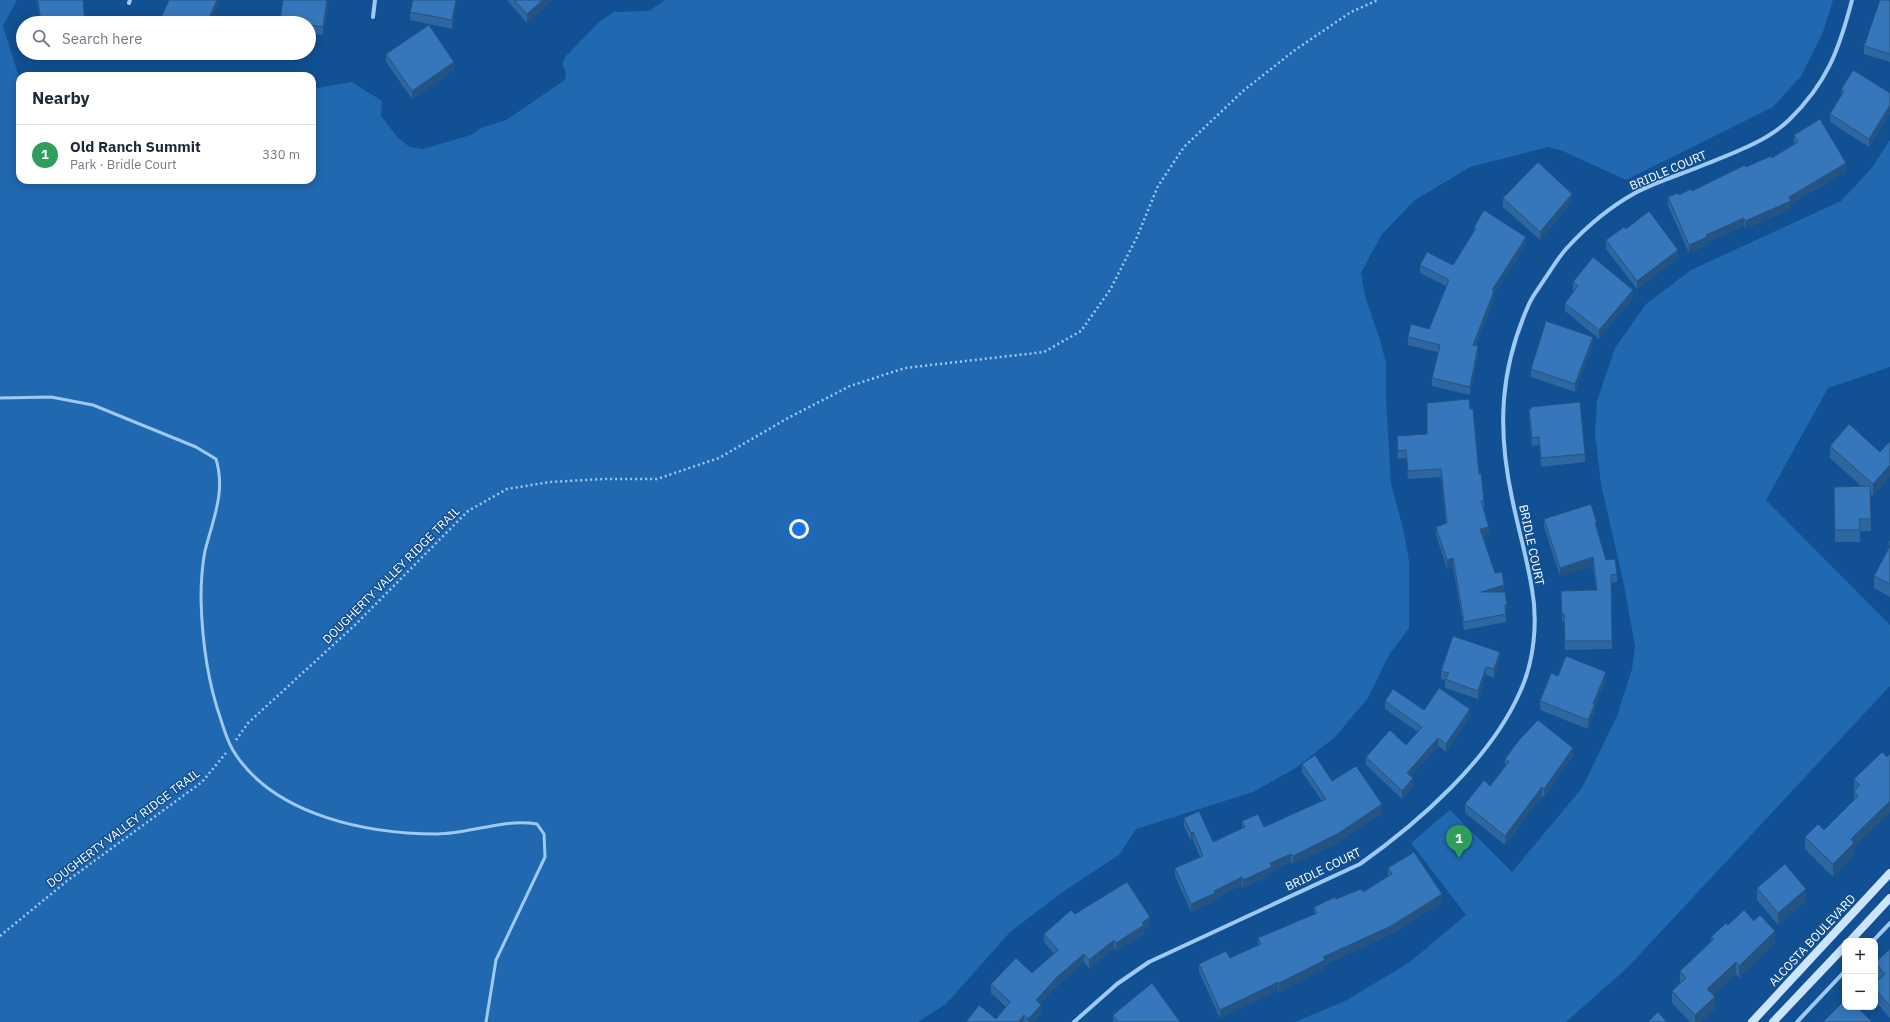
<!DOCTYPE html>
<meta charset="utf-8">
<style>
body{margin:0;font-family:"IBM Plex Sans",sans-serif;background:#f6f6f7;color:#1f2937}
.controls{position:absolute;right:12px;bottom:12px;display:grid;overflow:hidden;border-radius:8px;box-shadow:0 2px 10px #0003}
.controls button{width:36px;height:36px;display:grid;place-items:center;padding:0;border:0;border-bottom:1px solid #e0e1e3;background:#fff;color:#1f2937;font:20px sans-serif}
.you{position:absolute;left:799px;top:529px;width:14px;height:14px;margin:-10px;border:3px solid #fff;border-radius:50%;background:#1a73e8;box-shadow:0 0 0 6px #1a73e833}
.badge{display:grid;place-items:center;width:26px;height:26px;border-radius:50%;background:#847149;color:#fff;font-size:13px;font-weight:700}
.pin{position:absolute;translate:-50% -33px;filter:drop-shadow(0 1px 2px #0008)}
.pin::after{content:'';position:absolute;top:21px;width:14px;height:12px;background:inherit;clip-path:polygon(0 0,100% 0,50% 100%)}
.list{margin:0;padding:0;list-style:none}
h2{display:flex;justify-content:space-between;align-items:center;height:52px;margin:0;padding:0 16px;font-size:17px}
h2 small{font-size:13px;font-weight:400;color:#747a83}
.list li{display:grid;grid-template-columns:26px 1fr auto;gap:12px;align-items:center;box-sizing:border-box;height:60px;padding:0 16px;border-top:1px solid #e0e1e3}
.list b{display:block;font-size:15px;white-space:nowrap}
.list p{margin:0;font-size:13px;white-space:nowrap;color:#747a83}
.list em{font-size:13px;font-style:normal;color:#747a83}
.icon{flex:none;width:22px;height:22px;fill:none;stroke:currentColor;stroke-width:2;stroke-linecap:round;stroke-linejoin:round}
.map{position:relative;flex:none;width:1890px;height:1022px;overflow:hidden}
.search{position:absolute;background:#fff;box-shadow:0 2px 10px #0003;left:16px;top:16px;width:300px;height:44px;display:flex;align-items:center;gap:10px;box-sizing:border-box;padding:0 14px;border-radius:22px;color:#747a83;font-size:15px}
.panel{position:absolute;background:#fff;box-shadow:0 2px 10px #0003;left:16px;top:72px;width:300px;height:112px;border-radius:12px}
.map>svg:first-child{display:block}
.green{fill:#2068b0}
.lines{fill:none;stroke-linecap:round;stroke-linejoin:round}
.path{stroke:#9ec9f3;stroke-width:2.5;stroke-dasharray:2 3;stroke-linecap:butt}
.service{stroke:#9ec9f3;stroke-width:3}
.minor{stroke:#9ec9f3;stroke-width:4}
.secondary{stroke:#cde4fd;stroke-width:8}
.wall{fill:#2e66a0}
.shaded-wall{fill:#255382}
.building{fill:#3577ba;stroke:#255382}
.labels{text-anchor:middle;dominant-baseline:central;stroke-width:3;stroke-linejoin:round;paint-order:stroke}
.street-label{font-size:12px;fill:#fff;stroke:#115092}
</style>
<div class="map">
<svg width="1890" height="1022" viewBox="0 0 1890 1022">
<rect width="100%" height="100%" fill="#115092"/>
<!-- green -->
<path class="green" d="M 0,0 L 17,0 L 3,26 L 20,80 L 20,180 L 312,180 L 312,89 L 352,82 L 382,101 L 381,116 L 398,138 L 410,147 L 423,149 L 471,135 L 481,128 L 506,120 L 565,80 L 566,73 L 562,64 L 565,57 L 599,22 L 614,12 L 649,11 L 665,0 L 1833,0 L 1823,32 L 1801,76 L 1773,107 L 1626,180 L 1563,151 L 1548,147 L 1470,167 L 1415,200 L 1382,234 L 1361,273 L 1365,296 L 1380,340 L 1386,363 L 1386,397 L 1391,484 L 1403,528 L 1409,561 L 1409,628 L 1389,655 L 1368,698 L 1335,737 L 1296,768 L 1253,792 L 1136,829 L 1119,855 L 1064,891 L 1010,932 L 946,1004 L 918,1022 L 0,1022 Z
M 1890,140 L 1890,367 L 1828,388 L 1766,500 L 1890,625 L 1890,686 L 1627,968 L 1566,1022 L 1295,1022 L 1347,1000 L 1410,962 L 1466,915 L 1411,843 L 1450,810 L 1512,872 L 1582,788 L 1617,716 L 1632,669 L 1635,646 L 1624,585 L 1601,484 L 1595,434 L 1597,401 L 1615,348 L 1646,304 L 1691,270 L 1841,201 L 1871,169 Z"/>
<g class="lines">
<!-- path -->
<path class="path" d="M 236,740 L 248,723 L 355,625 L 468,511 L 507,489 L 550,482 L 603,479 L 657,479 L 719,458 L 788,418 L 850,386 L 905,368 L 1044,352 L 1081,331 L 1110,290 L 1137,237 L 1158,186 L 1184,147 L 1243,91 L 1295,50 L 1351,12 L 1378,0
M 0,936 L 67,881 L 202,782 L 226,753"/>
<!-- service -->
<path class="service" d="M 0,398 L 51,397 L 93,405 L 196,447 L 216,459 C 226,492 213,519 205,551 C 202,566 201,584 201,599 C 202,640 207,680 221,720 C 225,732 228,744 236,755 C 277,816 368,834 437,834 C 470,834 504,818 537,824 L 544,834 L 545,857 L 496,960 L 486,1022"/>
<!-- minor -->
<path class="minor" d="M 129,3 L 130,0
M 373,17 L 375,0
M 1873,941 L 1890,923
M 1074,1022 L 1117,984 L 1149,962 L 1360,864 C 1419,822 1490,760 1520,692 C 1534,662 1538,622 1532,589 C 1527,558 1518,528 1512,498 C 1497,428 1500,369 1529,304 C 1533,295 1539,288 1544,280 C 1551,270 1558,258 1566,249 C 1585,228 1610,207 1635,193 C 1657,181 1683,174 1706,164 C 1734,153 1767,141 1789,120 C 1827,83 1839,50 1852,0
M 1797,1022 L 1845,971"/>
<!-- secondary -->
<path class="secondary" d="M 1850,941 L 1890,898
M 1752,1022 L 1890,873
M 1773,1022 L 1845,946"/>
</g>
<!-- wall -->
<path class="wall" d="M 37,0 L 83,0 L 85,23 L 40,23 Z
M 329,0 L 323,35 L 309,33 L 309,23 L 280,23 L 280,20 Z
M 457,0 L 452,29 L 410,20 L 410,12 Z
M 507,0 L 552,0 L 527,23 Z
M 1890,1 L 1890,62 L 1864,54 L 1864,46 Z
M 386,54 L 454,70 L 412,99 L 386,62 Z
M 1841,90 L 1890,93 L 1890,113 L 1869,147 L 1830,122 L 1830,114 L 1841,95 Z
M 1794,135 L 1846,172 L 1791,204 L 1791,209 L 1745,229 L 1744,226 L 1707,242 L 1707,245 L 1689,253 L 1668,206 L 1668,197 L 1692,191 L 1772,158 L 1794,144 Z
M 1503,198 L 1572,202 L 1540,240 L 1503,207 Z
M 1474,227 L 1526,245 L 1494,294 L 1494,299 L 1476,345 L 1478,354 L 1470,395 L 1432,386 L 1432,378 L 1438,352 L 1408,345 L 1408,337 L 1429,329 L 1446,286 L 1420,273 L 1420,265 L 1453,265 L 1474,231 Z
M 1626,229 L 1678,258 L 1637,289 L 1606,249 L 1606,240 Z
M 1573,282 L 1633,298 L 1599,339 L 1565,311 L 1565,303 L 1574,291 L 1573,290 Z
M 1593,345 L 1575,392 L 1531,377 L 1531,369 Z
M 1470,409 L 1479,474 L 1484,501 L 1484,509 L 1483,509 L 1489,535 L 1483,537 L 1495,573 L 1504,592 L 1507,613 L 1506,613 L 1506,622 L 1464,630 L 1453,567 L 1447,569 L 1436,535 L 1436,527 L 1446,524 L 1441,477 L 1408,479 L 1406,458 L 1398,459 L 1397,436 L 1427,434 Z
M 1529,409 L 1585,454 L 1585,462 L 1541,467 L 1539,445 L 1532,446 L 1529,417 Z
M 1830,446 L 1880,452 L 1873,496 L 1870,494 L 1871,531 L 1860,531 L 1860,542 L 1835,542 L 1834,487 L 1861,486 L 1830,458 Z
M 1544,519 L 1597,530 L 1606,560 L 1617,574 L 1617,582 L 1611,583 L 1612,649 L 1565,650 L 1564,622 L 1562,622 L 1561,591 L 1596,590 L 1593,566 L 1560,576 L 1544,527 Z
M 1890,540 L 1890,597 L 1874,588 L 1874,576 L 1889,547 L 1889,541 Z
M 1500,660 L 1494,678 L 1486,675 L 1478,699 L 1445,688 L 1445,680 L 1441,679 L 1441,671 Z
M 1558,676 L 1606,680 L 1595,708 L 1595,712 L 1588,729 L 1540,710 L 1540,701 Z
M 1385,701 L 1424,710 L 1470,717 L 1446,752 L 1438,746 L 1411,776 L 1413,786 L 1402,799 L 1366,765 L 1366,757 L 1406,745 L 1418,732 L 1385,709 Z
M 1573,756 L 1544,797 L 1542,796 L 1505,845 L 1465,813 L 1465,804 L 1490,786 L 1505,766 L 1505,759 Z
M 1887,757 L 1854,848 L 1854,855 L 1833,877 L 1805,849 L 1805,837 L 1824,830 L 1854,800 L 1854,779 Z
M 1302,764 L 1382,813 L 1339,842 L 1293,864 L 1291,862 L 1272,871 L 1272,875 L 1243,888 L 1242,885 L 1215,899 L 1215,901 L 1191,912 L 1175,876 L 1175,868 L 1200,857 L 1193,840 L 1191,841 L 1184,826 L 1184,818 L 1213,842 L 1242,828 L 1242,821 L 1264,827 L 1322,801 L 1302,772 Z
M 1388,868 L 1442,903 L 1391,934 L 1325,965 L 1325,968 L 1279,992 L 1278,990 L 1220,1018 L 1199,972 L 1199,964 L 1230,958 L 1258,945 L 1258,938 L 1314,914 L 1314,907 L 1336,899 L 1363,892 L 1388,876 Z
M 1757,888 L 1806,901 L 1778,925 L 1757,900 Z
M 1075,914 L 1150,926 L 1144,930 L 1144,934 L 1116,951 L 1114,948 L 1089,969 L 1084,962 L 1057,986 L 1040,1004 L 1041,1013 L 1033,1022 L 966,1022 L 996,1019 L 1006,1007 L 991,993 L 991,984 L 1032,973 L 1054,954 L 1044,942 L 1044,934 Z
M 1728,925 L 1775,943 L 1739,978 L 1736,974 L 1713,995 L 1715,1009 L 1701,1022 L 1690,1022 L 1672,1003 L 1672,991 L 1680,983 L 1680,971 L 1711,941 L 1711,937 Z
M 1890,949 L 1890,1018 L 1875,1001 L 1875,983 L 1879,979 L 1875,976 L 1875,963 Z
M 1113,1015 L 1180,1022 L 1113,1022 Z"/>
<!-- shaded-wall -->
<path class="shaded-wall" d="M 217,0 L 219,0 L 219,4 L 210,23 L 207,23 Z
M 327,0 L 329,0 L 323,35 L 323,27 Z
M 456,0 L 457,0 L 452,29 L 452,20 Z
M 543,0 L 552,0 L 527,23 L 527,14 Z
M 454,62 L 454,70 L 412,99 L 412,91 Z
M 1890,105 L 1890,113 L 1869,147 L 1869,139 Z
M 1846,163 L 1846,172 L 1791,204 L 1791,209 L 1745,229 L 1745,221 L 1789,197 Z
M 1572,194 L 1572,202 L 1540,240 L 1540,232 Z
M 1744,218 L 1744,226 L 1707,242 L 1707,245 L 1689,253 L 1689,245 L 1706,235 Z
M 1526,237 L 1526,245 L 1494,294 L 1494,299 L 1473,353 L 1473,345 L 1492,290 Z
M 1678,250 L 1678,258 L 1637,289 L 1637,281 Z
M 1633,290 L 1633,298 L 1599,339 L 1599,330 Z
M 1593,337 L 1593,345 L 1575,392 L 1575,384 Z
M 1478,346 L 1478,354 L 1470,395 L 1470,387 Z
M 1890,465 L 1890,477 L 1873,496 L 1873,484 Z
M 1595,523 L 1597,523 L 1597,531 Z
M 1489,527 L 1489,535 L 1480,538 L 1480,529 Z
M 1593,557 L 1593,566 L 1560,576 L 1560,568 Z
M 1453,558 L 1453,567 L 1447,569 L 1447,560 Z
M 1504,585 L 1504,593 L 1481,592 Z
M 1505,605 L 1507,605 L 1507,613 L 1505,613 Z
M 1500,652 L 1500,660 L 1494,678 L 1494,669 Z
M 1486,667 L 1486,675 L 1478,699 L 1478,691 Z
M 1606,672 L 1606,680 L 1595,708 L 1595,712 L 1588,729 L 1588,720 L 1593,704 Z
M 1470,709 L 1470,717 L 1446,752 L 1446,744 Z
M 1438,738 L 1438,746 L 1407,781 L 1407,773 Z
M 1573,748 L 1573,756 L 1544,797 L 1544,789 Z
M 1413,778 L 1413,786 L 1402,799 L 1402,791 Z
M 1542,787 L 1542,796 L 1505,845 L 1505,836 Z
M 1890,801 L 1890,813 L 1854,848 L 1854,855 L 1833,877 L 1833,864 L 1851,839 Z
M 1382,804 L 1382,813 L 1339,842 L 1293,864 L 1293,856 Z
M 1193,832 L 1193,840 L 1191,841 L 1191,833 Z
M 1291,854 L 1291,862 L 1272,871 L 1272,875 L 1243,888 L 1243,880 L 1270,863 Z
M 1242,877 L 1242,885 L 1215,899 L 1215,901 L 1191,912 L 1191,904 L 1214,891 Z
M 1806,889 L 1806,901 L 1778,925 L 1778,913 Z
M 1442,894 L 1442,903 L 1391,934 L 1325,965 L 1325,968 L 1279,992 L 1279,983 L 1323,957 Z
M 1150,917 L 1150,926 L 1144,930 L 1144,934 L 1116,951 L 1116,943 L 1142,923 Z
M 1775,931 L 1775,943 L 1739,978 L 1739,966 Z
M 1114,940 L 1114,948 L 1089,969 L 1089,960 Z
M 1084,954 L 1084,962 L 1057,986 L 1036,1009 L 1036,1000 L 1057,977 Z
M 1736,962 L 1736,974 L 1707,1001 L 1707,989 Z
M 1278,982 L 1278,990 L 1220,1018 L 1220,1010 Z
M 1715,997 L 1715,1009 L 1701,1022 L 1695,1022 L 1695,1015 Z
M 1041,1005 L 1041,1013 L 1033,1022 L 1028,1022 L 1028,1019 Z
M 1024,1015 L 1024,1022 L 1018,1022 Z"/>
<!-- building -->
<path class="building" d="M 38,0 L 83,0 L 85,23 L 41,23 Z
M 169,0 L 217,0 L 207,23 L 160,23 L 159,22 Z
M 283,0 L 327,0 L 323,27 L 309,25 L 309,23 L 297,23 L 280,20 Z
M 413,0 L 456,0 L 452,20 L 410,12 Z
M 514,0 L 543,0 L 527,14 Z
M 1880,0 L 1888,0 L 1890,1 L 1890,54 L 1864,46 Z
M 429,25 L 454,62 L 412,91 L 386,54 Z
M 1853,70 L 1890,93 L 1890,105 L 1869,139 L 1830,114 L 1844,91 L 1841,90 Z
M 1820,119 L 1846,163 L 1789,197 L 1791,201 L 1745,221 L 1744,218 L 1706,235 L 1707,237 L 1689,245 L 1668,197 L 1678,193 L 1679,195 L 1691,189 L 1692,191 L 1745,165 L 1746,167 L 1771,156 L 1772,158 L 1798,142 L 1794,135 Z
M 1538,162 L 1572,194 L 1540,232 L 1503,198 Z
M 1484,210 L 1526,237 L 1492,290 L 1494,291 L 1473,345 L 1478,346 L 1470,387 L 1432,378 L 1440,345 L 1408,337 L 1411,324 L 1429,329 L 1449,280 L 1420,265 L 1427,252 L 1453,265 L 1476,228 L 1474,227 Z
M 1649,211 L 1678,250 L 1637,281 L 1606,240 L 1624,227 L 1626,229 Z
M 1593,257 L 1633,290 L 1599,330 L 1565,303 L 1578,286 L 1573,282 Z
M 1546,321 L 1593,337 L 1575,384 L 1531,369 Z
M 1469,399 L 1470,409 L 1473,409 L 1479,474 L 1481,473 L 1484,501 L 1481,501 L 1489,527 L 1480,529 L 1495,573 L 1502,572 L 1504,585 L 1481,592 L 1505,592 L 1507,605 L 1505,605 L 1506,614 L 1464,622 L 1453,558 L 1447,560 L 1436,527 L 1447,523 L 1441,469 L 1408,471 L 1406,450 L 1398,451 L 1397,436 L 1427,434 L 1427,403 Z
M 1580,402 L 1585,454 L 1541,458 L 1539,437 L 1532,438 L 1529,409 L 1531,409 L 1531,407 Z
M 1849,424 L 1880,452 L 1889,442 L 1890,442 L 1890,465 L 1873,484 L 1830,446 Z
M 1870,486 L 1871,519 L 1859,519 L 1860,530 L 1835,530 L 1834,487 Z
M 1591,504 L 1597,523 L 1595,523 L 1606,560 L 1615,559 L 1617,574 L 1611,575 L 1612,641 L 1565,641 L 1564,614 L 1562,614 L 1561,591 L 1597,590 L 1593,557 L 1560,568 L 1544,519 Z
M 1890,546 L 1890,584 L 1874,576 Z
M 1453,636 L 1500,652 L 1494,669 L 1486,667 L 1478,691 L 1445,679 L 1449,673 L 1441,671 Z
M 1566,656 L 1606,672 L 1593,704 L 1595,704 L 1588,720 L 1540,701 L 1551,673 L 1558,676 Z
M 1439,688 L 1470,709 L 1446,744 L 1438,738 L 1407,773 L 1413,778 L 1402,791 L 1366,757 L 1390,730 L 1406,745 L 1422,727 L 1385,701 L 1393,689 L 1424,710 Z
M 1538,720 L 1573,748 L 1544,789 L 1542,787 L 1505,836 L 1465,804 L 1484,780 L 1490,786 L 1509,762 L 1505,759 L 1519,740 Z
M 1882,752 L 1887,757 L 1890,754 L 1890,801 L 1851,839 L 1854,843 L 1833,864 L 1805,837 L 1818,824 L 1824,830 L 1858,796 L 1854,791 L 1860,785 L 1854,779 Z
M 1315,755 L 1332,781 L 1356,766 L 1382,804 L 1339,833 L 1293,856 L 1291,854 L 1270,863 L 1272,867 L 1243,880 L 1242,877 L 1214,891 L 1215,893 L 1191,904 L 1175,868 L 1203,856 L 1193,832 L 1191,833 L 1184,818 L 1199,811 L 1213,842 L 1245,827 L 1242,821 L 1258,814 L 1264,827 L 1326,799 L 1302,764 Z
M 1414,852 L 1442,894 L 1391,926 L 1323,957 L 1325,960 L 1279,983 L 1278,982 L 1220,1010 L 1199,964 L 1226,951 L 1230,958 L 1261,944 L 1258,938 L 1317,913 L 1314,907 L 1335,897 L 1336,899 L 1361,889 L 1363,892 L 1392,874 L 1388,868 Z
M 1785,864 L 1806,889 L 1778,913 L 1757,888 Z
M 1127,882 L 1150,917 L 1142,923 L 1144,925 L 1116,943 L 1114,940 L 1089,960 L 1084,954 L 1057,977 L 1036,1000 L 1041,1005 L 1028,1019 L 1024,1015 L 1018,1022 L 966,1022 L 979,1005 L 996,1019 L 1010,1002 L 991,984 L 1016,958 L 1032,973 L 1058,950 L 1044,934 L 1071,910 L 1075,914 Z
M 1744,910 L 1754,921 L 1760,915 L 1775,931 L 1739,966 L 1736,962 L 1707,989 L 1715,997 L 1695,1015 L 1672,991 L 1686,978 L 1680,971 L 1714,939 L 1711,937 L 1726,923 L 1728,925 Z
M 1890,949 L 1890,1006 L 1875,989 L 1875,983 L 1885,974 L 1875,963 Z
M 1152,983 L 1180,1022 L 1118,1022 L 1113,1015 Z
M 1845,1000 L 1845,1007 L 1857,1007 L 1872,1022 L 1823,1022 Z
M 1658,1012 L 1667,1022 L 1648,1022 Z"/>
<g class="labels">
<!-- street labels -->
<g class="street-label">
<text transform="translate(1668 170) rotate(-23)">BRIDLE COURT</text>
<text transform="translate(1532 545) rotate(78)">BRIDLE COURT</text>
<text transform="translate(391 575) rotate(-45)">DOUGHERTY VALLEY RIDGE TRAIL</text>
<text transform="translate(123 828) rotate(-37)">DOUGHERTY VALLEY RIDGE TRAIL</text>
<text transform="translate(1323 869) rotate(-26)">BRIDLE COURT</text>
<text transform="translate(1812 940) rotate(-47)">ALCOSTA BOULEVARD</text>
</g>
</g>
</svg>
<div class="controls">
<button>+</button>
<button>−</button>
</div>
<div class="you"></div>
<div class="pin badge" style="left:1459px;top:858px;background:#2e9e5b">1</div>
<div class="search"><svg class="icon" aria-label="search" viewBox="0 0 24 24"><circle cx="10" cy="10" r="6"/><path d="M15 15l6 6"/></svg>Search here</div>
<section class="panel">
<h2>Nearby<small></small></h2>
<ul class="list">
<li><span class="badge" style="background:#2e9e5b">1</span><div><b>Old Ranch Summit</b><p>Park · Bridle Court</p></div><em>330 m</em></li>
</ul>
</section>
</div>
